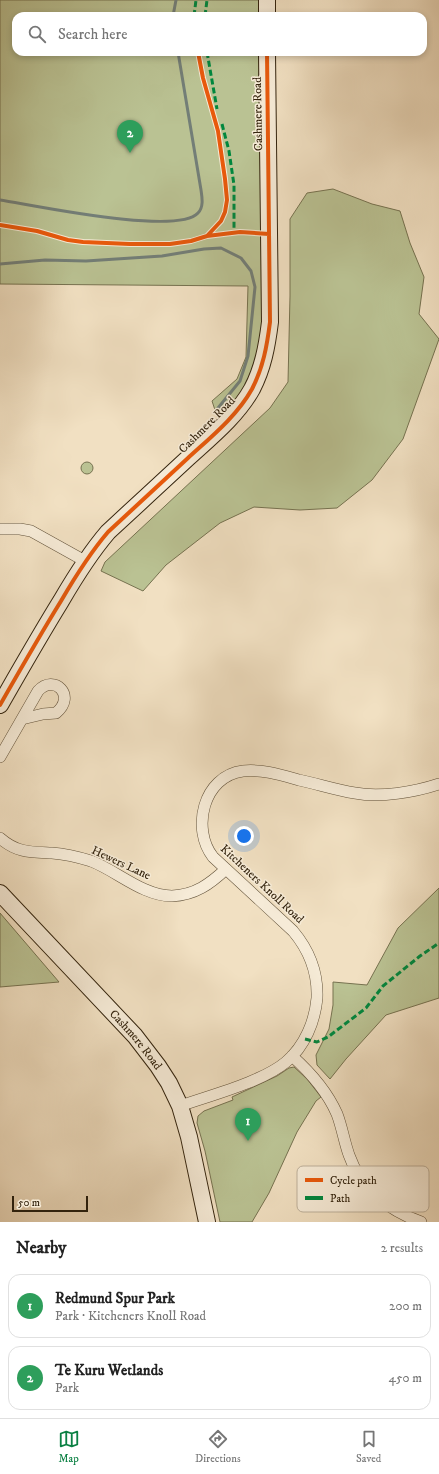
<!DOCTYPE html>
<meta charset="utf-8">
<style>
body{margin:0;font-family:"IM FELL DW Pica",serif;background:#f6f6f6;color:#222}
.scale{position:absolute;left:12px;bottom:10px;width:76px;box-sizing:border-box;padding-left:4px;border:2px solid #33230d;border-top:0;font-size:11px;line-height:14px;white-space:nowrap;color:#33230d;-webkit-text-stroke:3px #f6ebd7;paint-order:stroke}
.you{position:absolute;left:244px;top:836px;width:14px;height:14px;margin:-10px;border:3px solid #fff;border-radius:50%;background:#1a73e8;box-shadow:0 0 0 6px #1a73e833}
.badge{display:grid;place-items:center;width:26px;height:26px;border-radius:50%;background:#0b8043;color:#fff;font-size:13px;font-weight:700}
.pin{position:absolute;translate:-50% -33px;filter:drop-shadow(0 1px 2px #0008)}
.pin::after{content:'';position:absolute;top:21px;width:14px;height:12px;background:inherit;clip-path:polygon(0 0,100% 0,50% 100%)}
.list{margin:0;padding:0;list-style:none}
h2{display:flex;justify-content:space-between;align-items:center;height:52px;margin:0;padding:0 16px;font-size:17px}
h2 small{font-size:13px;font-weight:400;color:#767676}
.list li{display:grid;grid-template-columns:26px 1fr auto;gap:12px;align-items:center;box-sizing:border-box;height:64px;margin:0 8px 8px;padding:0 8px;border:1px solid #e0e0e0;border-radius:12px}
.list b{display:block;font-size:15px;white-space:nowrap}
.list p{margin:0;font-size:13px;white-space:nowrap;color:#767676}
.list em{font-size:13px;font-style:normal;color:#767676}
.icon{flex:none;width:22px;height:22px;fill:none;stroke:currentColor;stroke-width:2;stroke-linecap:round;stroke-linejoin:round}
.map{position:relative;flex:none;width:439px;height:1222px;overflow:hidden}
.search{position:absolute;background:#fff;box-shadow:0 2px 6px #0003;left:12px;right:12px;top:12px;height:44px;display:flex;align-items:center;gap:10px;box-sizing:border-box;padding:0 14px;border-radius:12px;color:#767676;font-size:15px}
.sheet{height:196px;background:#fff}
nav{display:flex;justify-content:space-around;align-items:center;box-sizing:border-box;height:56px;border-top:1px solid #e0e0e0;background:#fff;font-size:11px;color:#767676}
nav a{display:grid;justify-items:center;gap:2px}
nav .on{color:#0b8043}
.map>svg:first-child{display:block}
.green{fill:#bac293;stroke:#767250}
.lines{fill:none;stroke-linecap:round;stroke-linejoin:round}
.stream{stroke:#737e77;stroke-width:3}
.street-casing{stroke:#62523a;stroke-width:12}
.secondary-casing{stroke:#33230d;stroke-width:18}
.street{stroke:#f6ebd7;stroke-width:11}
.secondary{stroke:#f6ebd7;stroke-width:16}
.quiet{stroke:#00873e;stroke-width:3;stroke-dasharray:6 3;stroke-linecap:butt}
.cycleway-casing{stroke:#f6ebd7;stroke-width:6}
.cycleway{stroke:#e8590c;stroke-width:4}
.labels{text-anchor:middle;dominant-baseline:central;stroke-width:3;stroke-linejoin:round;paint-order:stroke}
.street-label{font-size:12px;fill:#33230d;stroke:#f6ebd7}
.key{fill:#f6ebd7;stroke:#bcaf9a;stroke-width:1}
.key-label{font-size:11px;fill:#33230d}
</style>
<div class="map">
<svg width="439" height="1222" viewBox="0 0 439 1222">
<rect width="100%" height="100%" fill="#f1e0c2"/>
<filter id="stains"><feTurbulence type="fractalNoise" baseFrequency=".005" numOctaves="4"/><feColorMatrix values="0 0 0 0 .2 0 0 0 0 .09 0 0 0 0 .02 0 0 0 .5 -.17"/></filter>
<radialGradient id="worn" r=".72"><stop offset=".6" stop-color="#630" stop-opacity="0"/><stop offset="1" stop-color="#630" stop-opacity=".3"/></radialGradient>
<!-- green -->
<path class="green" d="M 0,0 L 263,0 L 263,16 L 16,16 L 16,52 L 261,52 C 261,61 257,80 260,87 L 265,320 L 261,350 L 245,390 L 219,422 L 212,401 L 237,379 L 246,357 L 248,286 L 0,284 Z
M 333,189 L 372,204 L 400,211 L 410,243 L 424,277 L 419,314 L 439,339 L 403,439 L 372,480 L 337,508 L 300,510 L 254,507 L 220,523 L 166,565 L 143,591 L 101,571 L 105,562 L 270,408 L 288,382 L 290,296 L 290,219 L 307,193 Z
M81 468a6 6 0 1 1 12 0a6 6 0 1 1-12 0Z
M 439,888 L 439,998 L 386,1015 L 346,1059 L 330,1079 L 317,1065 L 316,1055 L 329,1029 L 333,1005 L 333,982 L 367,985 L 398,928 Z
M 0,913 L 59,982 L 0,987 Z
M 294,1067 L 307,1079 L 321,1097 L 316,1101 L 297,1132 L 269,1193 L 252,1222 L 220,1222 L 205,1151 L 197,1123 L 198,1116 L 204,1111 L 233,1100 L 232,1097 L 277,1076 L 289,1068 Z"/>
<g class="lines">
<!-- stream -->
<path class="stream" d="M 173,16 L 176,0
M 0,200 C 33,205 177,236 198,213 C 204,207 202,197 201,190 L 178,52
M 0,264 L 45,260 L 86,261 L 162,256 L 204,249 L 221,248 L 241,258 L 251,271 L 255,287 L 248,356 L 240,381 L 218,408"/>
<defs>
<path id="street" d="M 0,529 L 20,529 L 31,531 L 85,561
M 0,757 L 38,691 C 54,673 77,696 56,713 L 43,714 L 22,719
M 0,838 C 17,853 31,852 52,853 C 65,854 78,857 91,861 C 117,871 143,896 172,896 C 195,895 210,884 226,869
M 292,1056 C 311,1073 327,1091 337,1114 C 342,1127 344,1141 349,1155 C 361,1189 388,1210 421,1222
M 180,1106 C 211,1095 262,1082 286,1062 C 305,1046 315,1021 317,998 C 318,972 309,950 293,931 L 213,857 C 191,829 203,776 243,771 C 262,769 281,775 299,780 C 318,784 336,790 355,793 C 380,798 415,792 439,784"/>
<g id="secondary">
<path d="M 267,0 L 267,16"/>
<path d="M 0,705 C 20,670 40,635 61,601 C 75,577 90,553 108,532 C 135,507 161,483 188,458 C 211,437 237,416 252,389 C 263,368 267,346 270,322 L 267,52"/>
<path id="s1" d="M 0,893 L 135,1036 L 158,1066 L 169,1083 L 180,1106 L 189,1137 L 207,1222"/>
</g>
</defs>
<!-- street casing -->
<use href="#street" class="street-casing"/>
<!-- secondary casing -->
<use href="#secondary" class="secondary-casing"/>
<!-- street -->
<use href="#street" class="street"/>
<!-- secondary -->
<use href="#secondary" class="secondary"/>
<!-- quiet -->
<path class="quiet" d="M 194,16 L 196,0
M 205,16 L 207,0
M 207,52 L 217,109
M 222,124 L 229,151 L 234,185 L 234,233
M 305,1039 L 317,1042 L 328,1037 L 366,1008 L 383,986 L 420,956 L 439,943"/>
<defs>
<path id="cycleway" d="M 0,225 L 37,231 L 68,240 L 83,242 L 130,244 L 170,244 L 191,241 L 207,236 L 221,221 L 225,212 L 227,200 L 225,179 L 218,131 L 203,78 L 198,52
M 207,236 L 240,232 L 269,234
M 0,705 C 20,670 40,635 61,601 C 75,577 90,553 108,532 C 135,507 161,483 188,458 C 211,437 237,416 252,389 C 263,368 267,346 270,322 L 267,52"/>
</defs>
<!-- cycleway casing -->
<use href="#cycleway" class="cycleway-casing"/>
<!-- cycleway -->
<use href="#cycleway" class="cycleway"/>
</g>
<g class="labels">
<!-- street labels -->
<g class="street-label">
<text transform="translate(258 114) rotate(-91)">Cashmere Road</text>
<text transform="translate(207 425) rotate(-45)">Cashmere Road</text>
<text transform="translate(121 863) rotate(25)">Hewers Lane</text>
<text transform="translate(262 884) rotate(43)">Kitcheners Knoll Road</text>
<text stroke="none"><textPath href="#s1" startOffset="200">Cashmere Road</textPath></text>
</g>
</g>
<!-- legend -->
<rect x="297" y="1166" width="132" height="46" rx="6" class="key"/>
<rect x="305" y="1178" width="18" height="4" fill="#e8590c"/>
<rect x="305" y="1196" width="18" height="4" fill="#00873e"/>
<g class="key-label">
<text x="330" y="1184">Cycle path</text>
<text x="330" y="1202">Path</text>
</g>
<rect width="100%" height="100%" filter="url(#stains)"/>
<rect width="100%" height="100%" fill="url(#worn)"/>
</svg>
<div class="scale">50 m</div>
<div class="you"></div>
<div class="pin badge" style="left:248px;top:1141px;background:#2e9e5b">1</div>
<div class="pin badge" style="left:130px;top:153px;background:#2e9e5b">2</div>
<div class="search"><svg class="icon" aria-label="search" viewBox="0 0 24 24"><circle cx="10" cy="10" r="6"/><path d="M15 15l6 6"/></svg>Search here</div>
</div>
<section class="sheet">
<h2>Nearby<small>2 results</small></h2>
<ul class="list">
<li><span class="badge" style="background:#2e9e5b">1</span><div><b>Redmund Spur Park</b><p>Park · Kitcheners Knoll Road</p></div><em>200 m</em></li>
<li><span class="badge" style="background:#2e9e5b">2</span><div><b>Te Kuru Wetlands</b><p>Park</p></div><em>450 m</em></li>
</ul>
</section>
<nav>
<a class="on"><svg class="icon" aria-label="map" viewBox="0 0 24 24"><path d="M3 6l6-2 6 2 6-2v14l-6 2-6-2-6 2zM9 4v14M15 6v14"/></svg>Map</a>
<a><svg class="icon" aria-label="directions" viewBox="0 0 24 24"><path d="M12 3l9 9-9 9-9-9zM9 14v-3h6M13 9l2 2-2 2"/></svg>Directions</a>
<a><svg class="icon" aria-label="saved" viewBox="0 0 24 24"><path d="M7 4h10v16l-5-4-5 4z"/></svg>Saved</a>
</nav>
